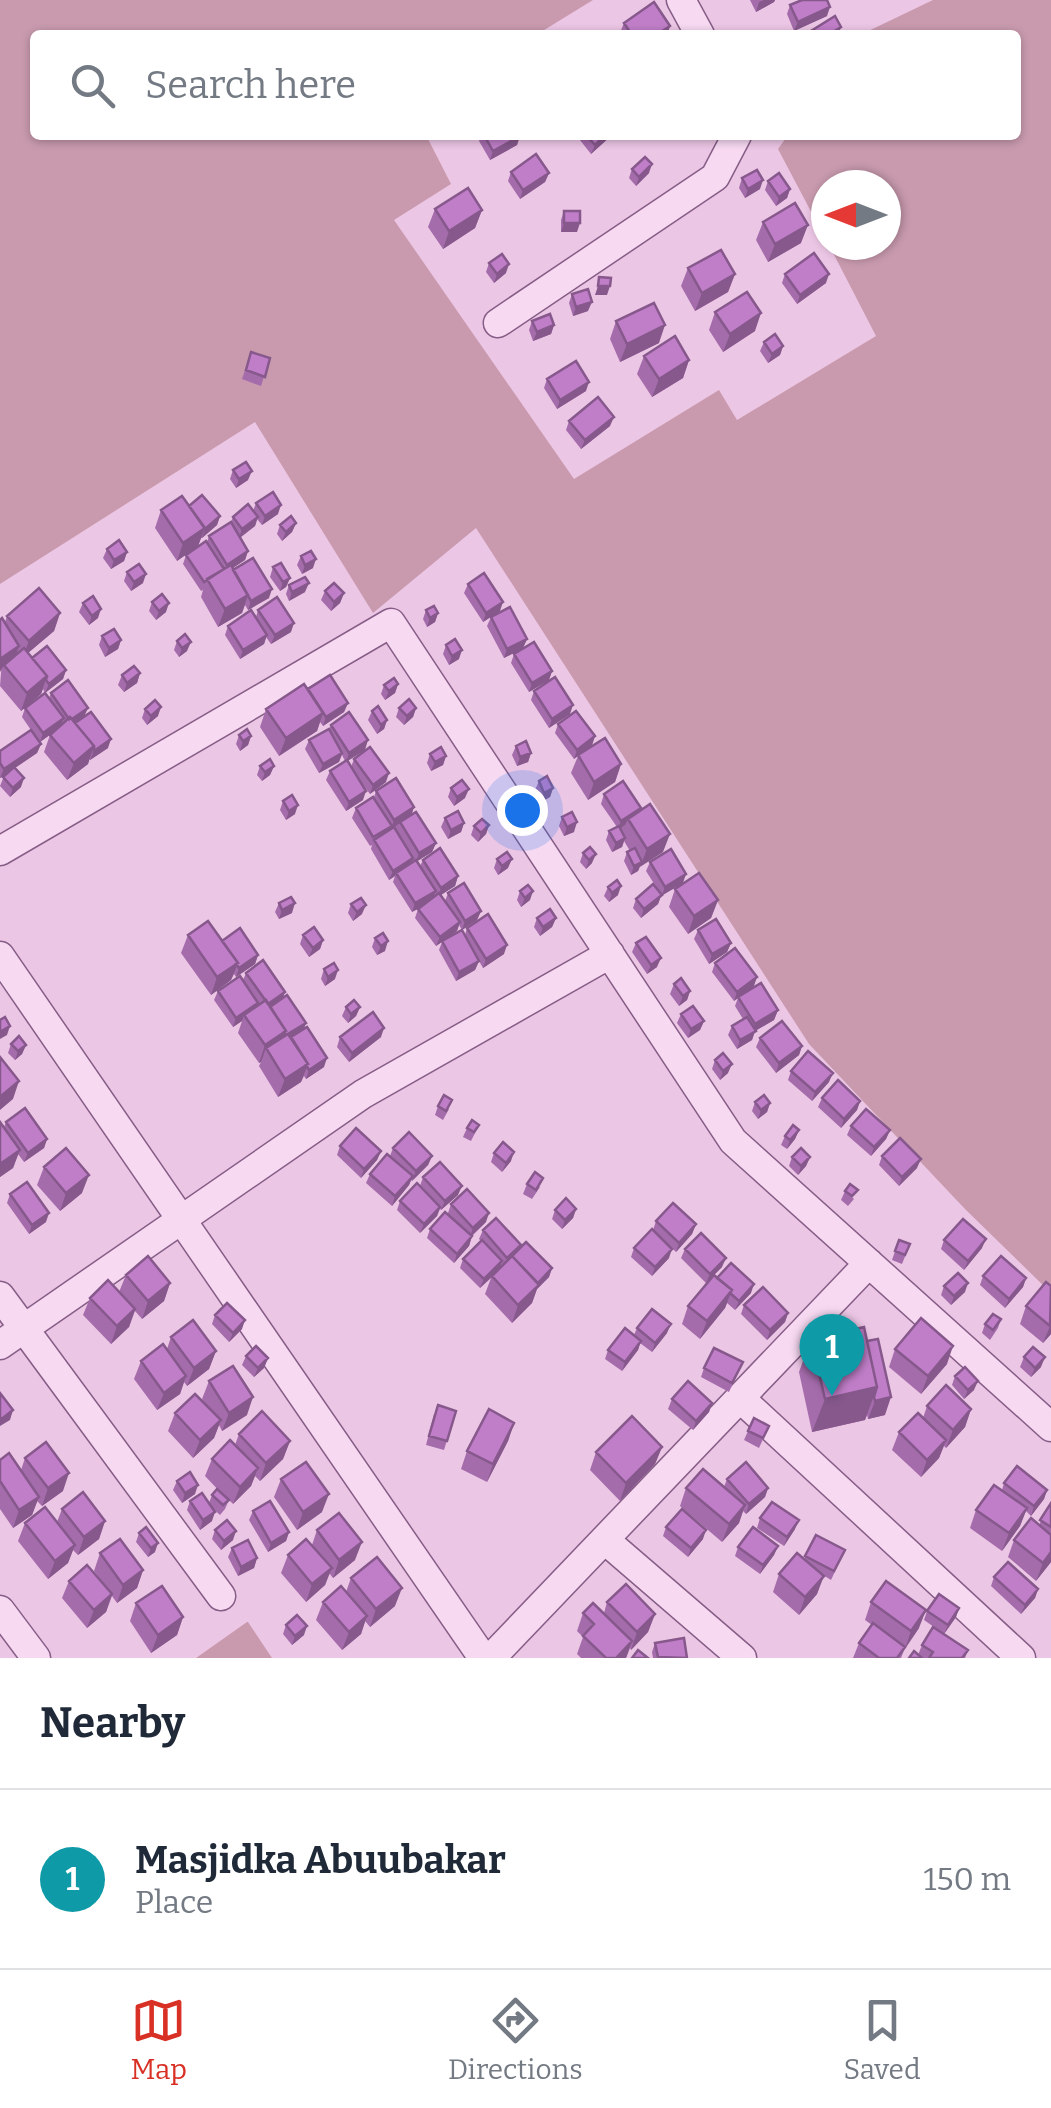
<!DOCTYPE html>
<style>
body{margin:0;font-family:Bitter,serif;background:#f6f6f7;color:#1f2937}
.compass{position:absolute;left:811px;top:170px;width:90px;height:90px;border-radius:50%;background:#fff;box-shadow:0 2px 8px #0004;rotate:270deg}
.you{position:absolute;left:522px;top:810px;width:35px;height:35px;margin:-25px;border:8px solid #fff;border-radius:50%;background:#1a73e8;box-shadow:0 0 0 15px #1a73e833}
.badge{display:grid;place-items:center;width:65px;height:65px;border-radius:50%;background:#d93025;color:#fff;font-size:32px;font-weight:700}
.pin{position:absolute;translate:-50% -82px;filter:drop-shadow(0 2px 5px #0008)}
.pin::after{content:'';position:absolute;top:52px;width:35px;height:30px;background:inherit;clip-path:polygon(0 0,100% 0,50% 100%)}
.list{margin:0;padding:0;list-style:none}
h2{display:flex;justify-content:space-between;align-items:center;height:130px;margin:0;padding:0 40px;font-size:42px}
h2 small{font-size:32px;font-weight:400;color:#747a83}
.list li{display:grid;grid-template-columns:65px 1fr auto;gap:30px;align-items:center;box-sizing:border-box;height:180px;padding:0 40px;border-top:2px solid #e0e1e3}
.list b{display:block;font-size:38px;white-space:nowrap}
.list p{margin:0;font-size:32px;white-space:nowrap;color:#747a83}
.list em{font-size:32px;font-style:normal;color:#747a83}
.icon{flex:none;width:55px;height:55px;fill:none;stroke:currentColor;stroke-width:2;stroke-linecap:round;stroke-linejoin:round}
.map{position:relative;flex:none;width:1051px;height:1658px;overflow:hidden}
.search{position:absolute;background:#fff;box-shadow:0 2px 8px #0004;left:30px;right:30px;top:30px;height:110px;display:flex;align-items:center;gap:25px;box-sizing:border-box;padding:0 35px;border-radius:10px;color:#747a83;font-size:38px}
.sheet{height:310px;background:#fff}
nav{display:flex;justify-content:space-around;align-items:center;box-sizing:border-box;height:140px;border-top:2px solid #e0e1e3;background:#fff;font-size:28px;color:#747a83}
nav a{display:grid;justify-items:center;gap:5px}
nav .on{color:#d93025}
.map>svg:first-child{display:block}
.grass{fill:#c99aae}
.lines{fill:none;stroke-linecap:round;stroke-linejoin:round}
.minor-casing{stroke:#865d86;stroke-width:31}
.minor{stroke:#f7d9f2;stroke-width:28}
.wall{fill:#a56cac}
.shaded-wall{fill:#86588c}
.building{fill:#c07ec8;stroke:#86588c;stroke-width:2.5}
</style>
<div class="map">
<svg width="1051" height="1658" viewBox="0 0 1051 1658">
<rect width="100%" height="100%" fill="#ecc6e5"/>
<!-- grass -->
<path class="grass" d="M 0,0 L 593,0 L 536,35 L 35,35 L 35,135 L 426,135 L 451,184 L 394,220 L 574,479 L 719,390 L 737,420 L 876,336 L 829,245 L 886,245 L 886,185 L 826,185 L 826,240 L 778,149 L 788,135 L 1016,135 L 1016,35 L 860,35 L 933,0 L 1051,0 L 1051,1293 L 965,1209 L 809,1044 L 476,528 L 373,613 L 255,422 L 0,584 Z
M 248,1622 L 272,1658 L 196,1658 L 247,1622 Z"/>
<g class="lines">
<defs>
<path id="minor" d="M 681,0 L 700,35
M 498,323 L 715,177 L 737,135
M 0,851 L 391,623 L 733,1141 L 1051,1427
M 0,956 L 483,1658
M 0,1296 L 221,1596
M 0,1345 L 363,1094 L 610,954
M 740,1398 L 1021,1658
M 605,1540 L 742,1658
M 0,1610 L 36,1658
M 491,1658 L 869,1263"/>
</defs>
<!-- minor casing -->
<use href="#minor" class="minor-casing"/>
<!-- minor -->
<use href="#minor" class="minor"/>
</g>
<!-- wall -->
<path class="wall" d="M 750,0 L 775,0 L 774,2 L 756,12 Z
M 790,5 L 827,16 L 794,31 L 787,14 Z
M 624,23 L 670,26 L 667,35 L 619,35 Z
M 482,135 L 520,135 L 517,145 L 490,160 L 479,141 Z
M 576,135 L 612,135 L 591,154 Z
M 632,169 L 649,173 L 636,186 L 629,178 Z
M 511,172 L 549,173 L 545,182 L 520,199 L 508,181 Z
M 742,178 L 760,189 L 745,198 L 739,188 Z
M 768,181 L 790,189 L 787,198 L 776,206 L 765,190 Z
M 435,209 L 482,210 L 475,228 L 443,249 L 428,227 Z
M 564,211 L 577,232 L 561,232 L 561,220 Z
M 763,222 L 801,243 L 768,262 L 756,240 Z
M 489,263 L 506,273 L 494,283 L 486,272 Z
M 688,268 L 735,274 L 728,292 L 695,311 L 681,286 Z
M 785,274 L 826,283 L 797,304 L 782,283 Z
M 572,294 L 588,311 L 573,316 L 569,303 Z
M 715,312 L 755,331 L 723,352 L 709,330 Z
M 532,321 L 554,325 L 551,334 L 533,341 L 529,330 Z
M 616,321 L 659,343 L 620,362 L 610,339 Z
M 764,342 L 783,346 L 780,355 L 768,363 L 760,351 Z
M 251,352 L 270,358 L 261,386 L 242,379 Z
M 644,356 L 689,360 L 683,378 L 652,397 L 637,374 Z
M 547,379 L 586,391 L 557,409 L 544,388 Z
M 569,421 L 610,426 L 581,449 L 566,430 Z
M 233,470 L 248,480 L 236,488 L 230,479 Z
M 256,503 L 278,514 L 262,525 L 257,519 L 255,526 L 240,538 L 248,551 L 245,560 L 232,568 L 269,598 L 248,610 L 245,605 L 242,613 L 218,627 L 201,597 L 203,590 L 201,591 L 183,564 L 186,555 L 207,542 L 209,536 L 231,522 L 233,517 L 253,511 Z
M 189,506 L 220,516 L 217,525 L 202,538 L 201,538 L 198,546 L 177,561 L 155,528 L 161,510 Z
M 296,523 L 292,532 L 282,541 L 277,534 L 280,525 Z
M 107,549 L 127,552 L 124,561 L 111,569 L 103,558 Z
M 301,556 L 313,568 L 302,574 L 297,565 Z
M 273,567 L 290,578 L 286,587 L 280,591 L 270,577 Z
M 127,572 L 143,583 L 131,591 L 124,581 Z
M 468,584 L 500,611 L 492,616 L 527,639 L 523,648 L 552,671 L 549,680 L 529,692 L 511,663 L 514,654 L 522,649 L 504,658 L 487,626 L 491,617 L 483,622 L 464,593 Z
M 289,585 L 305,592 L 289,601 L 286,594 Z
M 325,591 L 344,593 L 340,603 L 331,611 L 321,600 Z
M 152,602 L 166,612 L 156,620 L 149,611 Z
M 83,603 L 98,618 L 89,625 L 79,612 Z
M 258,610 L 291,632 L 271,644 L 266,637 L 264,644 L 240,659 L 225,635 L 228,626 L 256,617 Z
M 426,610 L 438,613 L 435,622 L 427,627 L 423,619 Z
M 60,613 L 54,631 L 28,653 L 32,658 L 66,670 L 63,679 L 45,693 L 43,689 L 41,694 L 21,711 L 0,686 L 5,622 L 7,616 Z
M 102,636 L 121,640 L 118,649 L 105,657 L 99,645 Z
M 177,641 L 187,651 L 179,657 L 174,650 Z
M 446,645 L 459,659 L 449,665 L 443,654 Z
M 140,673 L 137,683 L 124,692 L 118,685 L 122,675 Z
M 398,684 L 395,693 L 385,700 L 381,694 L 384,685 Z
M 308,690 L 348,703 L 344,712 L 323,726 L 320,722 L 317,731 L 279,756 L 260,727 L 266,709 Z
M 534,691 L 570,714 L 549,728 L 531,700 Z
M 51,693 L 84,717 L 108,748 L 90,760 L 89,759 L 88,764 L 67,780 L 44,752 L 50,735 L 40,742 L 41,744 L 37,753 L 15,768 L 21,787 L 10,797 L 0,786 L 4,776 L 0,778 L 0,751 L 31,730 L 22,717 L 25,708 L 49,698 Z
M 399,708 L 416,708 L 413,717 L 404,725 L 396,717 Z
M 145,709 L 158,716 L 147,725 L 142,718 Z
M 372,711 L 387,720 L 384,729 L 377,734 L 368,720 Z
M 558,724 L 595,736 L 592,745 L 581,753 L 621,764 L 615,782 L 588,800 L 571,773 L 578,756 L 574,759 L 555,733 Z
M 331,725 L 365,750 L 347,761 L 351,767 L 354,759 L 386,782 L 370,794 L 359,780 L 363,800 L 346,811 L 326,780 L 330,771 L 345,761 L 342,755 L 339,762 L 319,773 L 305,749 L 309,740 L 329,729 Z
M 239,735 L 251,736 L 248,745 L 240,751 L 236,744 Z
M 516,746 L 531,753 L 528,762 L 517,766 L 512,755 Z
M 430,754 L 446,756 L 443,765 L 431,771 L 427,763 Z
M 260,766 L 274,766 L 270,775 L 262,781 L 257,775 Z
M 539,781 L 553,788 L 550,797 L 541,802 L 535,790 Z
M 451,788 L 465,798 L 454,806 L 448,797 Z
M 376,791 L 414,807 L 411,816 L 436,843 L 432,852 L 417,861 L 420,866 L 423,860 L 458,876 L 455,886 L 440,895 L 445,901 L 448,893 L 481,911 L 477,920 L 462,930 L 459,925 L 457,931 L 446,939 L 465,935 L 467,928 L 504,954 L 483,968 L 479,961 L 475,970 L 456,981 L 439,950 L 442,942 L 436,946 L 415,918 L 418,909 L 412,912 L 393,882 L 395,876 L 389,880 L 371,849 L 372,845 L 370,846 L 352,818 L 356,808 L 374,797 Z
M 604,794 L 640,811 L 663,852 L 640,866 L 638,871 L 631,875 L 624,861 L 627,852 L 630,851 L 624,841 L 622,847 L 612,852 L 606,840 L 609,831 L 617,827 L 601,804 Z
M 283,801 L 295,814 L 286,820 L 280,810 Z
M 562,817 L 574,832 L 564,836 L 559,826 Z
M 445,818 L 464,823 L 461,832 L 448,839 L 441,827 Z
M 489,825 L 486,834 L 478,842 L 471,835 L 474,826 Z
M 583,853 L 592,863 L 586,869 L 580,862 Z
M 497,859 L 508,868 L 498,875 L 494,868 Z
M 650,862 L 683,883 L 661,896 L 658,904 L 641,918 L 633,908 L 636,899 L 658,890 L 646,871 Z
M 608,887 L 618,895 L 609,902 L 604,896 Z
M 675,889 L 718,900 L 711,918 L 688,934 L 669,907 Z
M 520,891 L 530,900 L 521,907 L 517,900 Z
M 279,903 L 292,913 L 279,919 L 275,912 Z
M 351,904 L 362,914 L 353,921 L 348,913 Z
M 537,918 L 556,918 L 552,927 L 540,936 L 534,927 Z
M 698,930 L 731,943 L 727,952 L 709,964 L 694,939 Z
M 188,935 L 222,941 L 258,955 L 255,964 L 236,977 L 234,974 L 231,980 L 211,995 L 181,953 Z
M 303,935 L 323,940 L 320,949 L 309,957 L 300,944 Z
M 375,938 L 385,951 L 377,955 L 372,947 Z
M 636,943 L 657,967 L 647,974 L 632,952 Z
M 715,963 L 754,986 L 739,997 L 778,1010 L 774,1020 L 755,1031 L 752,1040 L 737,1049 L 728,1035 L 732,1026 L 743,1019 L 735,1006 L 738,998 L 734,1001 L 712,972 Z
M 324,969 L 335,979 L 325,986 L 321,979 Z
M 246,973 L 283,998 L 304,1029 L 324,1067 L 306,1079 L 304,1076 L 301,1082 L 278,1097 L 259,1066 L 261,1062 L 259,1063 L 238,1033 L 242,1021 L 233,1027 L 214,1000 L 218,991 L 243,980 Z
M 674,984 L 690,991 L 687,1000 L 679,1006 L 670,994 Z
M 346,1007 L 360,1007 L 356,1016 L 348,1023 L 342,1016 Z
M 681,1014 L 704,1021 L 700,1030 L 688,1038 L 677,1023 Z
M 340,1037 L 381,1037 L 349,1062 L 337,1047 Z
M 760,1038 L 802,1046 L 799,1055 L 776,1073 L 756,1047 Z
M 11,1044 L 26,1045 L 22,1054 L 15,1060 L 8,1053 Z
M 715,1060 L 728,1073 L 720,1080 L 712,1069 Z
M 791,1071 L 829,1082 L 812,1101 L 788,1080 Z
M 822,1098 L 860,1101 L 857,1110 L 841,1128 L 818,1107 Z
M 755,1102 L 770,1103 L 767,1112 L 758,1119 L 752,1111 Z
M 438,1106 L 449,1109 L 443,1120 L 435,1115 Z
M 0,1122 L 4,1127 L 6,1122 L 47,1139 L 44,1148 L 24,1162 L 18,1154 L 13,1168 L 0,1177 Z
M 479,1125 L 471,1141 L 463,1137 L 467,1128 Z
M 851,1126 L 890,1130 L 886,1139 L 871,1156 L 847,1135 Z
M 799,1130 L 795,1139 L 787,1149 L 781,1145 L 785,1136 Z
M 340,1146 L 381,1151 L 377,1160 L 361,1178 L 337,1155 Z
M 393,1148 L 432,1156 L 428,1165 L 412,1181 L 411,1180 L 409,1185 L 392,1206 L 366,1183 L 370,1174 L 390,1156 Z
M 494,1153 L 511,1161 L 502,1172 L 491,1162 Z
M 882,1156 L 917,1168 L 899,1186 L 879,1165 Z
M 792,1157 L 810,1157 L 806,1166 L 798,1175 L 789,1166 Z
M 44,1167 L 82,1193 L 60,1211 L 37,1185 Z
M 423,1177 L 458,1195 L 441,1210 L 440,1209 L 437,1216 L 420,1233 L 397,1210 L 400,1201 L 420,1186 Z
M 527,1184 L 540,1187 L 532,1199 L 523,1194 Z
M 845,1191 L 854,1199 L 848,1206 L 841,1200 Z
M 10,1194 L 46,1222 L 29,1234 L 7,1203 Z
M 451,1204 L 486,1222 L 472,1236 L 469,1246 L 454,1263 L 427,1238 L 430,1229 L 448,1213 Z
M 576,1209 L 573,1218 L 562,1229 L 552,1219 L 555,1210 Z
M 656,1221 L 696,1224 L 692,1234 L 676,1252 L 653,1230 Z
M 483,1230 L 520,1249 L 552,1268 L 549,1277 L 537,1289 L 532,1303 L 512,1323 L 485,1294 L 491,1278 L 480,1288 L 460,1268 L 463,1259 L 481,1241 L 479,1239 Z
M 899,1240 L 910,1244 L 902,1264 L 892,1260 Z
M 944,1240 L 982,1248 L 964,1270 L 941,1249 Z
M 634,1248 L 669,1258 L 652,1276 L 631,1257 Z
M 685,1249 L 722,1267 L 714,1275 L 717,1278 L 751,1293 L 735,1310 L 727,1303 L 725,1308 L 700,1339 L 682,1324 L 688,1306 L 706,1283 L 681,1258 Z
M 126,1275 L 170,1283 L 164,1301 L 142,1319 L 135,1311 L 129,1327 L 111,1344 L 83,1315 L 90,1298 L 119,1292 Z
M 983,1276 L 1026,1278 L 1023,1287 L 1005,1308 L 980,1285 Z
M 944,1286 L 965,1292 L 951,1305 L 941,1295 Z
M 1051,1286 L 1051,1334 L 1043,1343 L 1020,1324 L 1026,1306 Z
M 744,1305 L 788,1313 L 785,1322 L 767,1340 L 741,1314 Z
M 215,1315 L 242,1329 L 229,1342 L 212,1324 Z
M 1001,1319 L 998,1328 L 990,1340 L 982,1333 L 985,1324 Z
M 864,1327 L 885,1415 L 868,1419 L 867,1415 L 865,1420 L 812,1432 L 799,1372 L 811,1339 Z
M 637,1328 L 667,1333 L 652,1352 L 640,1343 L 638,1350 L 622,1371 L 605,1359 L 608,1350 L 634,1335 Z
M 171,1337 L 216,1351 L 209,1369 L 187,1386 L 184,1382 L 180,1394 L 157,1410 L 134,1379 L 141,1361 L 167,1349 Z
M 895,1349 L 947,1364 L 921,1394 L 889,1367 Z
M 246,1356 L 268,1358 L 264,1368 L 254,1377 L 242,1365 Z
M 1024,1357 L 1041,1367 L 1031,1377 L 1020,1367 Z
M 743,1362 L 729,1392 L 701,1377 L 704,1368 Z
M 955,1376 L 974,1390 L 964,1399 L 952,1385 Z
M 209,1381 L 247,1415 L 222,1431 L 219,1425 L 214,1438 L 193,1458 L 168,1431 L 175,1413 L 207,1406 L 202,1399 Z
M 672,1399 L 712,1403 L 709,1412 L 693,1430 L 668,1409 Z
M 927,1406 L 971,1409 L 965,1427 L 946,1448 L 944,1446 L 939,1458 L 921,1477 L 892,1450 L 899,1432 L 923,1418 Z
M 456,1411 L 444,1450 L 426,1445 L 434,1414 Z
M 514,1423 L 508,1441 L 487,1482 L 461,1469 L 467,1451 Z
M 769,1426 L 759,1448 L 744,1440 L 748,1431 Z
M 239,1434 L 290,1441 L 283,1459 L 260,1481 L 255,1476 L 251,1486 L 233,1504 L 229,1500 L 225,1509 L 220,1515 L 211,1507 L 212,1521 L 200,1530 L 187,1510 L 190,1501 L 209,1503 L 212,1495 L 224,1496 L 205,1476 L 212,1459 L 235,1445 Z
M 662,1447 L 655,1464 L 620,1501 L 590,1470 L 596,1452 Z
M 25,1458 L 63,1491 L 42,1506 L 37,1501 L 32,1515 L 13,1528 L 0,1509 L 0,1460 L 21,1470 Z
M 281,1479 L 322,1512 L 297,1530 L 274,1497 Z
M 727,1479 L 768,1488 L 765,1497 L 746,1514 L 743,1511 L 739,1523 L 722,1542 L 680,1506 L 686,1488 L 724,1487 Z
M 177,1481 L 195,1494 L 182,1503 L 173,1490 Z
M 1004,1483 L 1047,1490 L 1044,1499 L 1031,1516 L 1026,1511 L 1020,1526 L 1002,1551 L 970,1528 L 976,1510 L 1002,1490 Z
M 1051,1503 L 1051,1562 L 1036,1581 L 1008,1557 L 1014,1540 L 1039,1525 Z
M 62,1509 L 105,1521 L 99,1539 L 78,1555 L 73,1550 L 68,1563 L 48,1579 L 18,1541 L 25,1523 L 57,1522 Z
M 253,1511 L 289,1532 L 286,1541 L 268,1552 L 249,1520 Z
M 760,1518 L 795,1529 L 784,1546 L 757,1528 Z
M 666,1527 L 703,1539 L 688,1557 L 663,1536 Z
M 215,1530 L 233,1540 L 221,1550 L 212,1539 Z
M 317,1530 L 355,1560 L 333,1578 L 329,1573 L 325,1585 L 306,1602 L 281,1573 L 288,1555 L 312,1545 Z
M 139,1533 L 155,1552 L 148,1557 L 136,1542 Z
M 816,1535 L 845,1550 L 831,1580 L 823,1575 L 817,1594 L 799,1615 L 773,1592 L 779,1574 L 804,1559 Z
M 778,1546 L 774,1555 L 760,1574 L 735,1556 L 738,1547 Z
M 232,1548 L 257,1558 L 254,1568 L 238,1576 L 228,1557 Z
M 100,1553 L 143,1570 L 137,1588 L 117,1603 L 112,1596 L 106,1612 L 87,1628 L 62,1598 L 69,1581 L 100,1579 L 94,1571 Z
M 994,1577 L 1038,1589 L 1035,1598 L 1021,1614 L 991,1586 Z
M 351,1578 L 395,1606 L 370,1627 L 365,1621 L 361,1634 L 342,1650 L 316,1620 L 323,1602 L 346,1592 Z
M 607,1602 L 655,1614 L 648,1632 L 631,1650 L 630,1648 L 626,1658 L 581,1658 L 577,1654 L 583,1637 L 577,1631 L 583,1613 L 604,1613 Z
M 871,1602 L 919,1628 L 905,1648 L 901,1658 L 853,1658 L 859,1643 L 872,1625 L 865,1620 Z
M 136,1603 L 183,1617 L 177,1635 L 151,1653 L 130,1621 Z
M 959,1608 L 956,1617 L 944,1634 L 924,1620 L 927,1611 Z
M 286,1625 L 304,1635 L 292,1645 L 283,1634 Z
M 655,1643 L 687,1658 L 653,1658 L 652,1652 Z
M 922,1645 L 968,1650 L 965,1658 L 909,1658 L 918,1655 Z"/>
<!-- shaded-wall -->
<path class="shaded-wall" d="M 764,0 L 775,0 L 774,2 L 756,12 L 759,2 Z
M 830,7 L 827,16 L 794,31 L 798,22 Z
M 670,26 L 667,35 L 656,35 Z
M 841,27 L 838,35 L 828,35 Z
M 605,135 L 612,135 L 591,154 L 595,145 Z
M 520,136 L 517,145 L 490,160 L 493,151 Z
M 652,164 L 649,173 L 636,186 L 639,177 Z
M 549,173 L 545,182 L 520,199 L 523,190 Z
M 763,180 L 760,189 L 745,198 L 748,189 Z
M 790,189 L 787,198 L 776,206 L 779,197 Z
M 482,210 L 475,228 L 443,249 L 449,231 Z
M 564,223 L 580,223 L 577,232 L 561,232 Z
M 808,225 L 801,243 L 768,262 L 775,244 Z
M 509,264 L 506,273 L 494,283 L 497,274 Z
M 735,274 L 728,292 L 695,311 L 702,293 Z
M 829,274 L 826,283 L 797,304 L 800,295 Z
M 598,286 L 610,286 L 607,295 L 595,295 Z
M 592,302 L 588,311 L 573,316 L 576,307 Z
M 761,313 L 755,331 L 723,352 L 730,334 Z
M 554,325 L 551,334 L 533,341 L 537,332 Z
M 665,325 L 659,343 L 620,362 L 627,344 Z
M 783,346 L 780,355 L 768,363 L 772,354 Z
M 689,360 L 683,378 L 652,397 L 659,379 Z
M 589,382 L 586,391 L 557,409 L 560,400 Z
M 614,417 L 610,426 L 581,449 L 585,440 Z
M 252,471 L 248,480 L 236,488 L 239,479 Z
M 281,505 L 278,514 L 262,525 L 265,516 Z
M 220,516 L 217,525 L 202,538 L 205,529 Z
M 258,517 L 255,526 L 239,538 L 242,529 Z
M 296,523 L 292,532 L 282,541 L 286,532 Z
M 205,528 L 198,546 L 177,561 L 183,543 Z
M 248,551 L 245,560 L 224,574 L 227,565 Z
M 127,552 L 124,561 L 111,569 L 114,560 Z
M 316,559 L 313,568 L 302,574 L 305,565 Z
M 146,574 L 143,583 L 131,591 L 134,582 Z
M 290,578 L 286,587 L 280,591 L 283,582 Z
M 309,583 L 305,592 L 289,601 L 292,592 Z
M 272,589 L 269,598 L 248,610 L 251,601 Z
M 344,593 L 340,603 L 331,611 L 334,602 Z
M 248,595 L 242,613 L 218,627 L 225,609 Z
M 503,602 L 500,611 L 483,622 L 486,613 Z
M 169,603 L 166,612 L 156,620 L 159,611 Z
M 101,609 L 98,618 L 89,625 L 92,616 Z
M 60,613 L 54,631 L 22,658 L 29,641 Z
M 438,613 L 435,622 L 427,627 L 430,618 Z
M 294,623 L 291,632 L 271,644 L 275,635 Z
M 267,635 L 264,644 L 240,659 L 243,650 Z
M 527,639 L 523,648 L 504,658 L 507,649 Z
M 121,640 L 118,649 L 105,657 L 109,648 Z
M 191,642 L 187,651 L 179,657 L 182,648 Z
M 19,646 L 13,664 L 4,665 L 0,672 L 0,659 Z
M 462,650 L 459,659 L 449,665 L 452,656 Z
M 66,670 L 63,679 L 45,693 L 49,684 Z
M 552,671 L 549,680 L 529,692 L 532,683 Z
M 140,673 L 137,683 L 124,692 L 127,683 Z
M 47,676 L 41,694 L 21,711 L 27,693 Z
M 398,684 L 395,693 L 385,700 L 389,691 Z
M 348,703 L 344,712 L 323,726 L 326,717 Z
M 573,705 L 570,714 L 549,728 L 552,719 Z
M 161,707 L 158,716 L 147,725 L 151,716 Z
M 88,708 L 84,717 L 66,729 L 70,720 Z
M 416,708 L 413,717 L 404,725 L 407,716 Z
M 323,713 L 317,731 L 279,756 L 286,738 Z
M 64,718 L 60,727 L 40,742 L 43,733 Z
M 387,720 L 384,729 L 377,734 L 381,725 Z
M 251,736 L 248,745 L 240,751 L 243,741 Z
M 595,736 L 592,745 L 574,759 L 577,750 Z
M 111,739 L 108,748 L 90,760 L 94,751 Z
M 368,740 L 365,750 L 346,762 L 349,753 Z
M 41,744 L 37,753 L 0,778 L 4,769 Z
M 94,746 L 88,764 L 67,780 L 74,763 Z
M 342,753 L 339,762 L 319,773 L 323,764 Z
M 531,753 L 528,762 L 517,766 L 520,757 Z
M 446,756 L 443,765 L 431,771 L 435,762 Z
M 621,764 L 615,782 L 588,800 L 594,782 Z
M 274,766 L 270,775 L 262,781 L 265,772 Z
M 389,773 L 386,782 L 370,794 L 373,785 Z
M 24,778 L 21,787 L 10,797 L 13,788 Z
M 553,788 L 550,797 L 541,802 L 544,793 Z
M 469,789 L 465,798 L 454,806 L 457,797 Z
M 366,791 L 363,800 L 346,811 L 349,802 Z
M 298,805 L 295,814 L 286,820 L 289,811 Z
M 414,807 L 411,816 L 391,829 L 394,820 Z
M 641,808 L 638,817 L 628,819 L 625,825 L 618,830 L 621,821 Z
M 577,822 L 574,832 L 564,836 L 567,827 Z
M 464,823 L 461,832 L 448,839 L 451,830 Z
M 489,825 L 486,834 L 478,842 L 481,833 Z
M 670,834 L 663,852 L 640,867 L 647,849 Z
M 625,838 L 622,847 L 612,852 L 616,843 Z
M 436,843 L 432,852 L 416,862 L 419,853 Z
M 596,854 L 592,863 L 586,869 L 589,860 Z
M 413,858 L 410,867 L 396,873 L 395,876 L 389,880 L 393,871 Z
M 512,859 L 508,868 L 498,875 L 502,866 Z
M 642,862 L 638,871 L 631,875 L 634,866 Z
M 686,874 L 683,883 L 661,896 L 658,904 L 641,918 L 644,909 L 662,895 L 665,887 Z
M 458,876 L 455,886 L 438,897 L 441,888 Z
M 621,886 L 618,895 L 609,902 L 612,893 Z
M 436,891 L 432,900 L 412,912 L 415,903 Z
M 533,891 L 530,900 L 521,907 L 525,898 Z
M 718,900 L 711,918 L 688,934 L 694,916 Z
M 295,903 L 292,913 L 279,919 L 282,910 Z
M 366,905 L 362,914 L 353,921 L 357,912 Z
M 481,911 L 477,920 L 462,930 L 465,921 Z
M 556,918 L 552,927 L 540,936 L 543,927 Z
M 460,922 L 457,931 L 436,946 L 440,937 Z
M 323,940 L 320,949 L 309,957 L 313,948 Z
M 388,941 L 385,951 L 377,955 L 381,946 Z
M 731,943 L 727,952 L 709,964 L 712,954 Z
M 507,945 L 504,954 L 483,968 L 486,959 Z
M 258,955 L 255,964 L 236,977 L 239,968 Z
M 661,958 L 657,967 L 647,974 L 651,965 Z
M 479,961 L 475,970 L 456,981 L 459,972 Z
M 238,963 L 231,980 L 211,995 L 217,977 Z
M 338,970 L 335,979 L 325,986 L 328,977 Z
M 757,977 L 754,986 L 734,1001 L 737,992 Z
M 690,991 L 687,1000 L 679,1006 L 683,996 Z
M 285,992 L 282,1001 L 269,1010 L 267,1005 Z
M 258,1003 L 255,1012 L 244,1015 L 242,1021 L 233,1027 L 236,1018 Z
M 360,1007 L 356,1016 L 348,1023 L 351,1014 Z
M 778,1010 L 774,1020 L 755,1031 L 752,1040 L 737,1049 L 740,1040 L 751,1033 L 755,1024 Z
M 704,1021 L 700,1030 L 688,1038 L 691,1029 Z
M 306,1023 L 303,1032 L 290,1040 L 287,1036 Z
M 10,1026 L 7,1035 L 0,1039 L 0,1032 Z
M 384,1028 L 381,1037 L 349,1062 L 352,1053 Z
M 286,1031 L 280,1049 L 266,1048 L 261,1062 L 259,1063 L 265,1045 Z
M 26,1045 L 22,1054 L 15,1060 L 18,1051 Z
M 802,1046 L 799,1055 L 776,1073 L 779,1063 Z
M 327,1058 L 324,1067 L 306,1079 L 309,1070 Z
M 308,1064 L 301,1082 L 278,1097 L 285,1079 Z
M 732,1064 L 728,1073 L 720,1080 L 723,1071 Z
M 833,1073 L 829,1082 L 812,1101 L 815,1092 Z
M 19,1081 L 13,1099 L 0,1110 L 0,1097 Z
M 860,1101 L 857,1110 L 841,1128 L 844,1119 Z
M 770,1103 L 767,1112 L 758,1119 L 761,1110 Z
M 799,1130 L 795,1139 L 787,1149 L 790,1140 Z
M 890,1130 L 886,1139 L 871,1156 L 874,1147 Z
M 47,1139 L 44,1148 L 24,1162 L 28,1153 Z
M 20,1150 L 13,1168 L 0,1177 L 0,1164 Z
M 381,1151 L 377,1160 L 361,1178 L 364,1169 Z
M 514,1152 L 511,1161 L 502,1172 L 506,1163 Z
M 432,1156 L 428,1165 L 412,1181 L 416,1171 Z
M 810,1157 L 806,1166 L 798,1175 L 801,1166 Z
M 921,1159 L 917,1168 L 899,1186 L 902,1177 Z
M 89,1175 L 82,1193 L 60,1211 L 66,1193 Z
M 413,1176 L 409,1185 L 392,1206 L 395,1196 Z
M 462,1186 L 458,1195 L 441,1210 L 445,1201 Z
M 440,1207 L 437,1216 L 420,1233 L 424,1224 Z
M 576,1209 L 573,1218 L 562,1229 L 565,1220 Z
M 49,1213 L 46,1222 L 29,1234 L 32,1225 Z
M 489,1213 L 486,1222 L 470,1237 L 473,1228 Z
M 696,1224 L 692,1234 L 676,1252 L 679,1243 Z
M 472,1236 L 469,1246 L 454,1263 L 457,1254 Z
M 986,1239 L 982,1248 L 964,1270 L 968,1261 Z
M 672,1249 L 669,1258 L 652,1276 L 655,1267 Z
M 726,1258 L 722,1267 L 706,1283 L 710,1274 Z
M 502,1261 L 499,1270 L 480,1288 L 484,1279 Z
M 552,1268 L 549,1277 L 537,1289 L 532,1303 L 512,1323 L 518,1305 Z
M 1026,1278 L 1023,1287 L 1005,1308 L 1009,1299 Z
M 170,1283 L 164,1301 L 142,1319 L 148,1301 Z
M 968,1283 L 965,1292 L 951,1305 L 954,1296 Z
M 754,1284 L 751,1293 L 735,1310 L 739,1301 Z
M 732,1290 L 725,1308 L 700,1339 L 707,1321 Z
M 135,1309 L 129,1327 L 111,1344 L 117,1326 Z
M 788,1313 L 785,1322 L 767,1340 L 770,1330 Z
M 245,1320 L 242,1329 L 229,1342 L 233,1333 Z
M 671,1324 L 667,1333 L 652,1352 L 655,1343 Z
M 1051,1324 L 1051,1334 L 1043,1343 L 1050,1326 Z
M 641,1341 L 638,1350 L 622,1371 L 625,1362 Z
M 953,1346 L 947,1364 L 921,1394 L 928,1376 Z
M 216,1351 L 209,1369 L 187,1386 L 194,1368 Z
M 1045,1357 L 1041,1367 L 1031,1377 L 1035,1368 Z
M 268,1358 L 264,1368 L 254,1377 L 258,1368 Z
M 186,1376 L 180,1394 L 157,1410 L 164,1393 Z
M 978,1381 L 974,1390 L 964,1399 L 968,1390 Z
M 877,1387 L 865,1420 L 812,1432 L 825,1399 Z
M 253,1397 L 247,1415 L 222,1431 L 229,1413 Z
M 891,1397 L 885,1415 L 868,1419 L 875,1401 Z
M 712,1403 L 709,1412 L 693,1430 L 696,1421 Z
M 971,1409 L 965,1427 L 946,1448 L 953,1430 Z
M 13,1410 L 10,1420 L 0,1426 L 0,1420 Z
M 221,1420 L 214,1438 L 193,1458 L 200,1440 Z
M 514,1423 L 508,1441 L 487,1482 L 493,1464 Z
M 946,1440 L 939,1458 L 921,1477 L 927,1460 Z
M 290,1441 L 283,1459 L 260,1481 L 266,1463 Z
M 662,1447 L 655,1464 L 620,1501 L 626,1483 Z
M 258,1468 L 251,1486 L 233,1504 L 240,1487 Z
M 69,1473 L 63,1491 L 42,1506 L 48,1488 Z
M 198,1485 L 195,1494 L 182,1503 L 185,1493 Z
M 768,1488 L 765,1497 L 746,1514 L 749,1504 Z
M 1047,1490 L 1044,1499 L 1031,1516 L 1034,1506 Z
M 329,1494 L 322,1512 L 297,1530 L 303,1512 Z
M 39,1497 L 32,1515 L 13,1528 L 19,1510 Z
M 745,1505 L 739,1523 L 722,1542 L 729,1524 Z
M 1027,1508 L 1020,1526 L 1002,1551 L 1009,1533 Z
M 215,1512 L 212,1521 L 200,1530 L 203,1520 Z
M 799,1520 L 795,1529 L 784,1546 L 787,1537 Z
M 105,1521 L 99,1539 L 78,1555 L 84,1537 Z
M 706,1530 L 703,1539 L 688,1557 L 691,1548 Z
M 236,1531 L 233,1540 L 221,1550 L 224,1541 Z
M 289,1532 L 286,1541 L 268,1552 L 271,1543 Z
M 362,1542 L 355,1560 L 333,1578 L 339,1560 Z
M 158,1543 L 155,1552 L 148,1557 L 151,1548 Z
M 75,1545 L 68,1563 L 48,1579 L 55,1561 Z
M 778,1546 L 774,1555 L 760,1574 L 763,1565 Z
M 1051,1552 L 1051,1562 L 1036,1581 L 1043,1563 Z
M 257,1558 L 254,1568 L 238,1576 L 241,1567 Z
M 332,1568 L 325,1585 L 306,1602 L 312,1584 Z
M 143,1570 L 137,1588 L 117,1603 L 123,1585 Z
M 824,1576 L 817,1594 L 799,1615 L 805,1597 Z
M 402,1588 L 395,1606 L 370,1627 L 376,1609 Z
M 1038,1589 L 1035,1598 L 1021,1614 L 1025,1605 Z
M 112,1594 L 106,1612 L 87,1628 L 94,1610 Z
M 959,1608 L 956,1617 L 944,1634 L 948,1625 Z
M 926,1610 L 919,1628 L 905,1649 L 911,1631 Z
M 655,1614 L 648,1632 L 631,1650 L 637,1632 Z
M 367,1616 L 361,1634 L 342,1650 L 349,1632 Z
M 183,1617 L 177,1635 L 151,1653 L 158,1635 Z
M 307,1626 L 304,1635 L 292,1645 L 295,1636 Z
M 632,1641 L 626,1658 L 616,1658 Z"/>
<!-- building -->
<path class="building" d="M 802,0 L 827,0 L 830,7 L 798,22 L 790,5 Z
M 654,2 L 670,26 L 656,35 L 632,35 L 624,23 Z
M 835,16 L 841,27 L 828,35 L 813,35 L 811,31 Z
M 484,135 L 520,135 L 520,136 L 493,151 Z
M 586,135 L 605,135 L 595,145 Z
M 536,154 L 549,173 L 523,190 L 511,172 Z
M 645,157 L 652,164 L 639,177 L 632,169 Z
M 757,170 L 763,180 L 748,189 L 742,178 Z
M 779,173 L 790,189 L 779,197 L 768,181 Z
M 468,188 L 482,210 L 449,231 L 435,209 Z
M 795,203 L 808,225 L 775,244 L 763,222 Z
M 564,211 L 580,211 L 580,223 L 564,223 Z
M 721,250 L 735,274 L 702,293 L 688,268 Z
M 814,253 L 829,274 L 800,295 L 785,274 Z
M 502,254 L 509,264 L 497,274 L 489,263 Z
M 599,277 L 611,278 L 610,286 L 598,286 Z
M 588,289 L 592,302 L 576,307 L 572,294 Z
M 747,292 L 761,313 L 730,334 L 715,312 Z
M 654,303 L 665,325 L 627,344 L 616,321 Z
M 550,314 L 554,325 L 537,332 L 532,321 Z
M 775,334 L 783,346 L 772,354 L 764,342 Z
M 675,336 L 689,360 L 659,379 L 644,356 Z
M 251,352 L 270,358 L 265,377 L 246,370 Z
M 576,361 L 589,382 L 560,400 L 547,379 Z
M 598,397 L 614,417 L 585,440 L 569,421 Z
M 246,462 L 252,471 L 239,479 L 233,470 Z
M 273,492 L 281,505 L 265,516 L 256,503 Z
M 202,495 L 220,516 L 205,529 L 189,506 Z
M 182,496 L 205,528 L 183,543 L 161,510 Z
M 248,504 L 258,517 L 242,529 L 233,517 Z
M 291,516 L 296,523 L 286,532 L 280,525 Z
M 231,522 L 248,551 L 227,565 L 209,536 Z
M 119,540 L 127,552 L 114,560 L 107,549 Z
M 206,541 L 224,569 L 204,582 L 186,555 Z
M 311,551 L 316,559 L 305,565 L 301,556 Z
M 253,558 L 272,589 L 251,601 L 233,570 Z
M 281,563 L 290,578 L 283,582 L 273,567 Z
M 139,564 L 146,574 L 134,582 L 127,572 Z
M 231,565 L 248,595 L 225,609 L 207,579 Z
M 484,573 L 503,602 L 486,613 L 468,584 Z
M 305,577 L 309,583 L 292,592 L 289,585 Z
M 334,583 L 344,593 L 334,602 L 325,591 Z
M 39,588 L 60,613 L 29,641 L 7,616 Z
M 162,594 L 169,603 L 159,611 L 152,602 Z
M 93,596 L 101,609 L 92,616 L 83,603 Z
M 277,597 L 294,623 L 275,635 L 258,610 Z
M 434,606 L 438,613 L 430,618 L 426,610 Z
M 510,607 L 527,639 L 507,649 L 491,617 Z
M 251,610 L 267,635 L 243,650 L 228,626 Z
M 2,618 L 19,646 L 0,659 L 0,620 Z
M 114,629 L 121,640 L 109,648 L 102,636 Z
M 185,634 L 191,642 L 182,648 L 177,641 Z
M 455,639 L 462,650 L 452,656 L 446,645 Z
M 534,642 L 552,671 L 532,683 L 514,654 Z
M 47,646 L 66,670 L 49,684 L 46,680 L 47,676 L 32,658 Z
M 24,648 L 47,676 L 27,693 L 4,665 Z
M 134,666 L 140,673 L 127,683 L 122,675 Z
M 330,675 L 348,703 L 326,717 L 308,689 Z
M 555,677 L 573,705 L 552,719 L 534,691 Z
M 394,678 L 398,684 L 389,691 L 384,685 Z
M 68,680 L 88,708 L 72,719 L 70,717 L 69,719 L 51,693 Z
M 304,684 L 323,713 L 286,738 L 266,709 Z
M 45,693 L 64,718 L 43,733 L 25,708 Z
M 409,699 L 416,708 L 407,716 L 399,708 Z
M 155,700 L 161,707 L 151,716 L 145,709 Z
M 378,706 L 387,720 L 381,725 L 372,711 Z
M 576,711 L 595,736 L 577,750 L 558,724 Z
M 91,712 L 111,739 L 94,751 L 94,746 L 75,723 Z
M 349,712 L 368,740 L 349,753 L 331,725 Z
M 70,717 L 94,746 L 74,763 L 50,735 Z
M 247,729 L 251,736 L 243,741 L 239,735 Z
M 329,729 L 342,753 L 323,764 L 309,740 Z
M 31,730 L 41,744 L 4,769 L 0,763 L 0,751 Z
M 605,738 L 621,764 L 594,782 L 578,755 Z
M 526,741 L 531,753 L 520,757 L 516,746 Z
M 370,747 L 389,773 L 373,785 L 354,759 Z
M 441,747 L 446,756 L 435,762 L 430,754 Z
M 270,759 L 274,766 L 265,772 L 260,766 Z
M 347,760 L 366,791 L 349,802 L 330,771 Z
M 14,767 L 24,778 L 13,788 L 3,777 Z
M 547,776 L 553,788 L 544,793 L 539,781 Z
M 396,778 L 414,807 L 394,820 L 376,791 Z
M 462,780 L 469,789 L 457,797 L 451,788 Z
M 623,781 L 641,808 L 621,821 L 604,794 Z
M 292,795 L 298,805 L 289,811 L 283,801 Z
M 373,797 L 392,826 L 373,837 L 356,808 Z
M 650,804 L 670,834 L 647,849 L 628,819 Z
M 458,811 L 464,823 L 451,830 L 445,818 Z
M 416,812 L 436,843 L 419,853 L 400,822 Z
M 572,812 L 577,822 L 567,827 L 562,817 Z
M 482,819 L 489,825 L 481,833 L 474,826 Z
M 619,826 L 625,838 L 616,843 L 609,831 Z
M 394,827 L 413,858 L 393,871 L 374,840 Z
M 590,847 L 596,854 L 589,860 L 583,853 Z
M 440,848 L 458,876 L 441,888 L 423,860 Z
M 635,848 L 642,862 L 634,866 L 627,852 Z
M 671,849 L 686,874 L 665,887 L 650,862 Z
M 507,852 L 512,859 L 502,866 L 497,859 Z
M 416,860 L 436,891 L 415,903 L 396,873 Z
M 699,873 L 718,900 L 694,916 L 675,889 Z
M 617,880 L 621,886 L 612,893 L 608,887 Z
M 464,883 L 481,911 L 465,921 L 448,893 Z
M 653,884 L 662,895 L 644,909 L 636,899 Z
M 528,885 L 533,891 L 525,898 L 520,891 Z
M 439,893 L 460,922 L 440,937 L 418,909 Z
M 291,897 L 295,903 L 282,910 L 279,903 Z
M 361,898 L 366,905 L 357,912 L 351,904 Z
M 550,909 L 556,918 L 543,927 L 537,918 Z
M 488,914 L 507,945 L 486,959 L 467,928 Z
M 716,919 L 731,943 L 712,954 L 698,930 Z
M 208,921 L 238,963 L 217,977 L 188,935 Z
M 314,927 L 323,940 L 313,948 L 303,935 Z
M 240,928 L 258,955 L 239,968 L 236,964 L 238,963 L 222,941 Z
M 462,930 L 479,961 L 459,972 L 442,941 Z
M 383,933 L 388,941 L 381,946 L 375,938 Z
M 646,937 L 661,958 L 651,965 L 636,943 Z
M 735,948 L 757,977 L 737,992 L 715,963 Z
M 263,960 L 285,992 L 268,1004 L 246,973 Z
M 334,963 L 338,970 L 328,977 L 324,969 Z
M 240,976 L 258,1003 L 236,1018 L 218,991 Z
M 681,978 L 690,991 L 683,996 L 674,984 Z
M 761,983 L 778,1010 L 755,1024 L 738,997 Z
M 287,995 L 306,1023 L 286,1035 L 284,1032 L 286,1031 L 270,1007 Z
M 266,1000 L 286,1031 L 265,1045 L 244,1015 Z
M 354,1000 L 360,1007 L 351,1014 L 346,1007 Z
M 693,1006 L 704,1021 L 691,1029 L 681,1014 Z
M 373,1012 L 384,1028 L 352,1053 L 340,1037 Z
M 5,1017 L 10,1026 L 0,1032 L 0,1020 Z
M 747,1017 L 756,1031 L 740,1040 L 732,1026 Z
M 782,1021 L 802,1046 L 779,1063 L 760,1038 Z
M 307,1027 L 327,1058 L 309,1070 L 306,1065 L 308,1064 L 291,1037 Z
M 288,1034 L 308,1064 L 285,1079 L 266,1048 Z
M 19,1036 L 26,1045 L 18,1051 L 11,1044 Z
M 808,1051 L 833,1073 L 815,1092 L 791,1071 Z
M 723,1053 L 732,1064 L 723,1071 L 715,1060 Z
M 0,1057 L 19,1081 L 0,1097 Z
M 838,1080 L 860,1101 L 844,1119 L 822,1098 Z
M 444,1095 L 452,1100 L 446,1111 L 438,1106 Z
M 764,1095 L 770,1103 L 761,1110 L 755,1102 Z
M 25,1108 L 47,1139 L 28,1153 L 6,1122 Z
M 866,1109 L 890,1130 L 874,1147 L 851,1126 Z
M 472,1120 L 479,1125 L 474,1132 L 467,1128 Z
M 0,1122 L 20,1150 L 0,1164 Z
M 793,1125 L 799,1130 L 790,1140 L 785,1136 Z
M 356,1128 L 381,1151 L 364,1169 L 340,1146 Z
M 409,1132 L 432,1156 L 416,1171 L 393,1148 Z
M 900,1138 L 921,1159 L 902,1177 L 882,1156 Z
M 503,1142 L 514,1152 L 506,1163 L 494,1153 Z
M 66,1148 L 89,1175 L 66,1193 L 44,1167 Z
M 801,1148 L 810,1157 L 801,1166 L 792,1157 Z
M 387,1154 L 413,1176 L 395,1196 L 370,1174 Z
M 440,1162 L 462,1186 L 445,1201 L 423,1177 Z
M 535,1172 L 543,1178 L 536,1190 L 527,1184 Z
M 27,1182 L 49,1213 L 32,1225 L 10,1194 Z
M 417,1183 L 440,1207 L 424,1224 L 400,1201 Z
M 850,1184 L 858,1190 L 852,1196 L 845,1191 Z
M 467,1189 L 489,1213 L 473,1228 L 451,1204 Z
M 566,1198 L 576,1209 L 565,1220 L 555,1210 Z
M 673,1203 L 696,1224 L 679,1243 L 656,1221 Z
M 445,1212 L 472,1236 L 457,1254 L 430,1229 Z
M 496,1218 L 521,1245 L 507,1258 L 483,1230 Z
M 963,1219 L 986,1239 L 968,1261 L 944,1240 Z
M 652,1229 L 672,1249 L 655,1267 L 634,1248 Z
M 701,1233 L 726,1258 L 710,1274 L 685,1249 Z
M 482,1240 L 502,1261 L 484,1279 L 463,1259 Z
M 899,1240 L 910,1244 L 905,1255 L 895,1251 Z
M 526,1242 L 552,1268 L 538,1283 L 512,1256 Z
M 148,1256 L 170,1283 L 148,1301 L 126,1275 Z
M 512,1256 L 539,1285 L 518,1305 L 492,1276 Z
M 1001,1256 L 1026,1278 L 1009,1299 L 983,1276 Z
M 731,1263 L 754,1284 L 739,1301 L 730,1293 L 732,1290 L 717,1278 Z
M 958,1273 L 968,1283 L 954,1296 L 944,1286 Z
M 714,1275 L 732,1290 L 707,1321 L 688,1306 Z
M 108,1280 L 135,1309 L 117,1326 L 90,1298 Z
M 1046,1282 L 1051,1286 L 1050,1326 L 1026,1306 Z
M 763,1287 L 788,1313 L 770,1330 L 744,1305 Z
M 227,1303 L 245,1320 L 233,1333 L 215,1315 Z
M 652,1309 L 671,1324 L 655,1343 L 637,1328 Z
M 993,1314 L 1001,1319 L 993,1330 L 985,1324 Z
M 921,1318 L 953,1346 L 928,1376 L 895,1349 Z
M 193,1320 L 216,1351 L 194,1368 L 171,1337 Z
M 864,1327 L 877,1387 L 825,1399 L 811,1339 Z
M 625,1328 L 641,1341 L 625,1362 L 608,1350 Z
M 878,1339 L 891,1397 L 875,1401 L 874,1397 L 877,1387 L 867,1341 Z
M 163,1344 L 186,1376 L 164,1393 L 141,1361 Z
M 256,1346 L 268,1358 L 258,1368 L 246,1356 Z
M 1033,1347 L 1045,1357 L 1035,1368 L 1024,1357 Z
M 714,1348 L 743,1362 L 732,1383 L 704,1368 Z
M 233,1366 L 253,1397 L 229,1413 L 209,1381 Z
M 965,1367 L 978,1381 L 968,1390 L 955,1376 Z
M 688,1381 L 712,1403 L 696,1421 L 672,1399 Z
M 946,1385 L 971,1409 L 953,1430 L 927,1406 Z
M 0,1393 L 13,1410 L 0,1420 Z
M 195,1394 L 221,1420 L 200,1440 L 175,1413 Z
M 438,1405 L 456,1411 L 447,1441 L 429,1436 Z
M 489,1409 L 514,1423 L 493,1464 L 467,1451 Z
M 262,1411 L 290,1441 L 266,1463 L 239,1434 Z
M 918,1413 L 946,1440 L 927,1460 L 899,1432 Z
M 632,1416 L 662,1447 L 626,1483 L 596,1452 Z
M 754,1418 L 769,1426 L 763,1438 L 748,1431 Z
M 230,1440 L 258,1468 L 240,1487 L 212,1459 Z
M 46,1442 L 69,1473 L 48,1488 L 25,1458 Z
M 9,1453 L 39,1497 L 19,1510 L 0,1481 L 0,1460 Z
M 306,1462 L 329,1494 L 303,1512 L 281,1479 Z
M 746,1462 L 768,1488 L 749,1504 L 727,1479 Z
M 1017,1466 L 1047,1490 L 1034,1506 L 1004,1483 Z
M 703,1469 L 745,1505 L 729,1524 L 686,1488 Z
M 190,1472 L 198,1485 L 185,1493 L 177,1481 Z
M 994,1485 L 1027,1508 L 1009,1533 L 976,1510 Z
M 217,1489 L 229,1500 L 223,1505 L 212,1495 Z
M 83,1492 L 105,1521 L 84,1537 L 62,1509 Z
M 202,1493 L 215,1512 L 203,1520 L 190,1501 Z
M 270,1501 L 289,1532 L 271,1543 L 253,1511 Z
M 772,1502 L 799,1520 L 787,1537 L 760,1518 Z
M 1051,1503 L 1051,1527 L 1040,1520 Z
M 45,1507 L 75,1545 L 55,1561 L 25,1523 Z
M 682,1509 L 706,1530 L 691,1548 L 666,1527 Z
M 339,1513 L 362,1542 L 339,1560 L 317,1530 Z
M 1031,1518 L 1051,1535 L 1051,1552 L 1043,1563 L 1014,1540 Z
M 227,1520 L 236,1531 L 224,1541 L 215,1530 Z
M 146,1527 L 158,1543 L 151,1548 L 139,1533 Z
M 753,1527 L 778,1546 L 763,1565 L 738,1547 Z
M 816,1535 L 845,1550 L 834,1571 L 805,1556 Z
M 120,1539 L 143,1570 L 123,1585 L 100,1553 Z
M 306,1539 L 332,1568 L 312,1584 L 288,1555 Z
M 248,1540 L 257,1558 L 241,1567 L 232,1548 Z
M 797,1553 L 824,1576 L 805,1597 L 779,1574 Z
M 377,1557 L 402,1588 L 376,1609 L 351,1578 Z
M 1008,1562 L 1038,1589 L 1025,1605 L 994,1577 Z
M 87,1565 L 112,1594 L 94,1610 L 69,1581 Z
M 886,1581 L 926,1610 L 911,1631 L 871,1602 Z
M 626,1584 L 655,1614 L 637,1632 L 607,1602 Z
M 162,1586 L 183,1617 L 158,1635 L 136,1603 Z
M 341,1586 L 367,1616 L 349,1632 L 323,1602 Z
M 939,1594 L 959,1608 L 948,1625 L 927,1611 Z
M 593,1603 L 632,1641 L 616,1658 L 606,1658 L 583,1636 L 594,1624 L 583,1613 Z
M 297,1615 L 307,1626 L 295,1636 L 286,1625 Z
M 873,1623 L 905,1647 L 897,1658 L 879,1658 L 859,1643 Z
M 933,1627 L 968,1650 L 962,1658 L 929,1658 L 933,1652 L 922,1645 Z
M 684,1638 L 687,1658 L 658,1657 L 655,1643 Z
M 638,1650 L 648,1658 L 632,1658 Z
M 914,1651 L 922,1658 L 909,1658 Z"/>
</svg>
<svg class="compass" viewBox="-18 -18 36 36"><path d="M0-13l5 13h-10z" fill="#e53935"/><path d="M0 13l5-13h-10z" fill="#747a83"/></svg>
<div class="you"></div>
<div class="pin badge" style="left:832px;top:1396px;background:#0f9aa8">1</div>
<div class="search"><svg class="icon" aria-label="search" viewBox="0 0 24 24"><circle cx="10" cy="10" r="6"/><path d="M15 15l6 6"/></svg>Search here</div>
</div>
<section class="sheet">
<h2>Nearby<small></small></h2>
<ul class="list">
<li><span class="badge" style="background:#0f9aa8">1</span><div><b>Masjidka Abuubakar</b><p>Place</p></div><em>150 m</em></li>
</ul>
</section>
<nav>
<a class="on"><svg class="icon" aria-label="map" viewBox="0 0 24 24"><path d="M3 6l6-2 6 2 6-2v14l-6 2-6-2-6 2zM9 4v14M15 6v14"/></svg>Map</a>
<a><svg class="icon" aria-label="directions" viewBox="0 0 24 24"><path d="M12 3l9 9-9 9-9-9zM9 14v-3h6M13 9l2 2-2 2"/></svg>Directions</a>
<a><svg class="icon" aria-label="saved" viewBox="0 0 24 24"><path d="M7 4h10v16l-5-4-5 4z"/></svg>Saved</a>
</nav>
